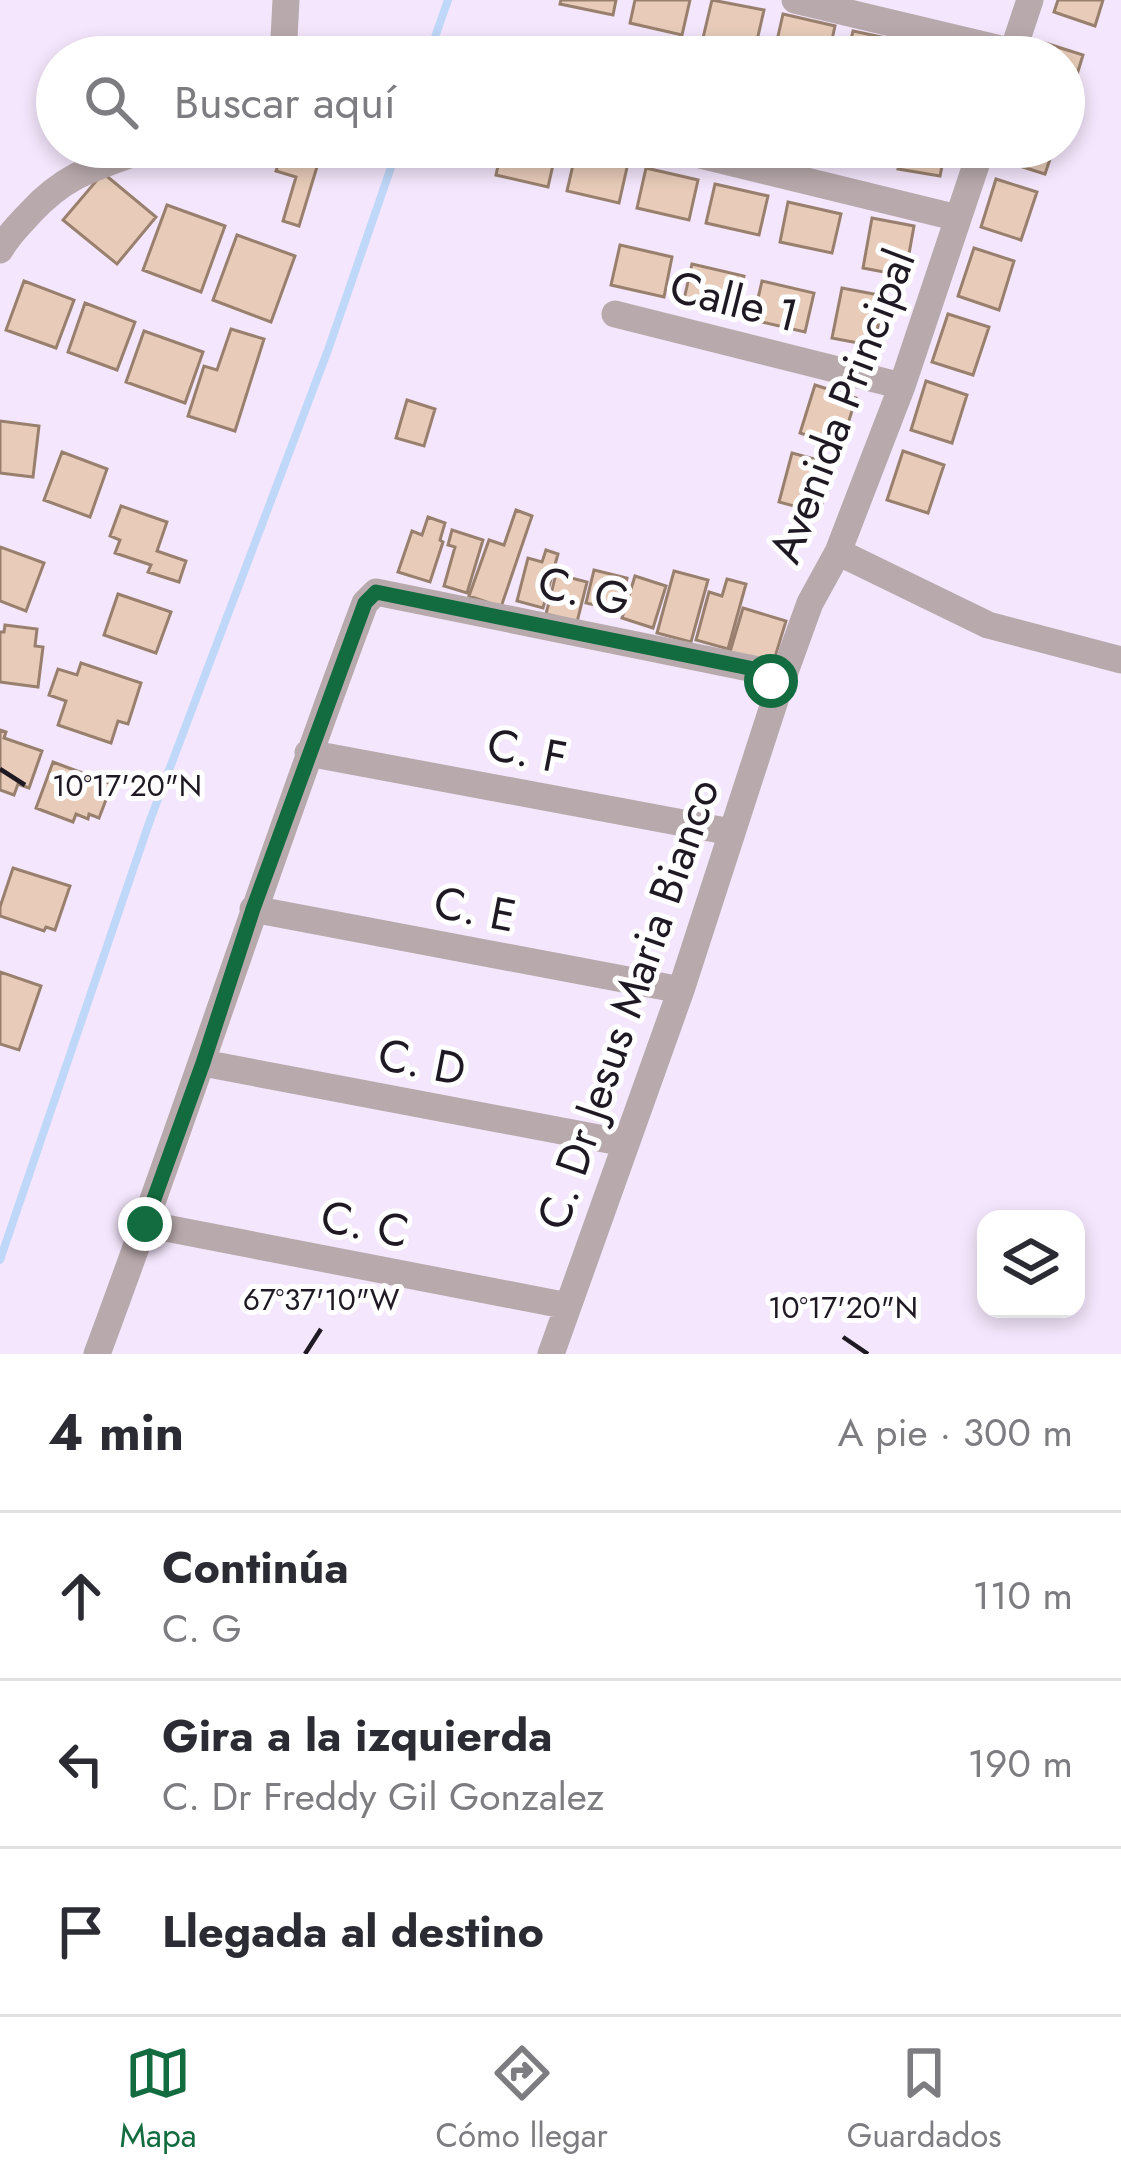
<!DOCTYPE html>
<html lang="es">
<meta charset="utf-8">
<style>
body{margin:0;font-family:Jost,sans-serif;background:#f2f2f3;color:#2b2b33}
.controls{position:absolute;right:36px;bottom:36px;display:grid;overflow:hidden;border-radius:24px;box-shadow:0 6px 18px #0003}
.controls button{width:108px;height:108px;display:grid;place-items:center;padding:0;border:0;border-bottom:3px solid #e1e1e2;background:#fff;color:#2b2b33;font:60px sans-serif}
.stop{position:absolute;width:36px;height:36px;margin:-27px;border:9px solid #126c3f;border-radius:50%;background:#fff}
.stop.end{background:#126c3f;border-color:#fff;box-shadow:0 3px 12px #0008}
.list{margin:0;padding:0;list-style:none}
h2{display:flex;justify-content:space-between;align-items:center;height:156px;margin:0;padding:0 48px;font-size:51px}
h2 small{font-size:39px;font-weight:400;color:#7c7c81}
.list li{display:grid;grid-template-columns:78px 1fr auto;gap:36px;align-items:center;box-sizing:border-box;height:168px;padding:0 48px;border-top:3px solid #e1e1e2}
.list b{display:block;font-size:45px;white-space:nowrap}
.list p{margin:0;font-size:39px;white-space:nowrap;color:#7c7c81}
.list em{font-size:39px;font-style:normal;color:#7c7c81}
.icon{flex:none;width:66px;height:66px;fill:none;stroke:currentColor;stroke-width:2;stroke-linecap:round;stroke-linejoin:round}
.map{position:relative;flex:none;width:1121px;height:1354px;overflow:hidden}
.search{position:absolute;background:#fff;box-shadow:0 6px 18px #0003;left:36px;right:36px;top:36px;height:132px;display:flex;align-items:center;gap:30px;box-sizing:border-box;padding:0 42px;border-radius:66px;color:#7c7c81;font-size:45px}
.sheet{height:660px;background:#fff}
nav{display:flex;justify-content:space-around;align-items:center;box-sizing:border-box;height:168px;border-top:3px solid #e1e1e2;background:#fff;font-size:33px;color:#7c7c81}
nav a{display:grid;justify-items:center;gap:6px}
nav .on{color:#126c3f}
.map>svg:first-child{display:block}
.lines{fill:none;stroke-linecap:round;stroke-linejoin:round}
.stream{stroke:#bfd7f8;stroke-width:8}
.building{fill:#e8ccb9;stroke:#99806e;stroke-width:3}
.minor{stroke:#b8a9ac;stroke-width:27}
.route{stroke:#126c3f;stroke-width:15}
.ticks{fill:none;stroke:#1f1923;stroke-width:4.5}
.labels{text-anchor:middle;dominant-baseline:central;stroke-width:10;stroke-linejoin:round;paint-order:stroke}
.street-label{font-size:45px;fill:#1f1923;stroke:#fff}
.ticks-label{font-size:30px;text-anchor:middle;fill:#1f1923;stroke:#fff;stroke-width:10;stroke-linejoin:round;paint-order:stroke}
</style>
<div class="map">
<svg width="1121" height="1354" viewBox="0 0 1121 1354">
<rect width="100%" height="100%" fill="#f4e6fc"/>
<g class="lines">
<!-- stream -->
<path class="stream" d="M 428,57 L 448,0
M 0,1260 L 149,823 L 328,350 L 398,147"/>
</g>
<!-- building -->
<path class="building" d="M 561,0 L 616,0 L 613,15 L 560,4 Z
M 635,0 L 690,0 L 682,35 L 630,23 Z
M 712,0 L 764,10 L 755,49 L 703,38 Z
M 1058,0 L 1103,0 L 1095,26 L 1054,12 Z
M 783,14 L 835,26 L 828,57 L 788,57 L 774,54 Z
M 853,31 L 905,42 L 902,57 L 847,57 Z
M 1042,42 L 1083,55 L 1068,104 L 1064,103 L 1064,57 L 1038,57 Z
M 284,147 L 323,147 L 299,226 L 283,221 L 296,177 L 276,171 Z
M 502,147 L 557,147 L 548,187 L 496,175 Z
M 816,147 L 871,147 L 867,163 L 815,152 Z
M 902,147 L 946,147 L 940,176 L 898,169 Z
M 1009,147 L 1054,147 L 1045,174 L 1004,161 Z
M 576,152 L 628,163 L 619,203 L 567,191 Z
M 646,168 L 698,180 L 689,220 L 637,208 Z
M 103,173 L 156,217 L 117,264 L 63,220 Z
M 996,179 L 1037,192 L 1021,240 L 981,227 Z
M 715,184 L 768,196 L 759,235 L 706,223 Z
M 788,202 L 841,214 L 832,253 L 780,242 Z
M 167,205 L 225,226 L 201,292 L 143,270 Z
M 872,218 L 914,226 L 905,276 L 863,268 Z
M 237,235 L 295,256 L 271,322 L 213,300 Z
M 620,245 L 672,257 L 664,297 L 611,285 Z
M 974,248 L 1014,261 L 999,310 L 958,296 Z
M 692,264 L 744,276 L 735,315 L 683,304 Z
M 24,281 L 74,300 L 56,348 L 6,330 Z
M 762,281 L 814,293 L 805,332 L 753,320 Z
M 842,288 L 884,296 L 874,346 L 832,338 Z
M 85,303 L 135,322 L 117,370 L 68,352 Z
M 948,314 L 989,327 L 973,375 L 932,362 Z
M 231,329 L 264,339 L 235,431 L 188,416 L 204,366 L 217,370 Z
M 144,331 L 203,352 L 185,403 L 126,382 Z
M 926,381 L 967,395 L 952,443 L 911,430 Z
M 815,385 L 856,398 L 841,446 L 800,433 Z
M 407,400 L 435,409 L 424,446 L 396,438 Z
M 0,421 L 39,426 L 33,477 L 0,473 Z
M 903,451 L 944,465 L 928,513 L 887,500 Z
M 62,452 L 107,469 L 90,517 L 44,500 Z
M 792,453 L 833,464 L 820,513 L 779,502 Z
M 121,506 L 167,522 L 157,551 L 186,561 L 179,582 L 148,572 L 151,565 L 115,553 L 120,540 L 110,536 Z
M 516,510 L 532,516 L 501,607 L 469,596 L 489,540 L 504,545 Z
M 428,517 L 445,523 L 440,540 L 443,542 L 430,582 L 398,572 L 412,531 L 422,535 Z
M 452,530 L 483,540 L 467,593 L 444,586 L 455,547 L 448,545 Z
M 0,547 L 44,563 L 26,611 L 0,601 Z
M 546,550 L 558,554 L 543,608 L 517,601 L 528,558 L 542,562 Z
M 594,570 L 627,578 L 619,611 L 586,603 Z
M 674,571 L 708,580 L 691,642 L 657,633 Z
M 556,574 L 587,582 L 577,622 L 546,614 Z
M 635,576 L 666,586 L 653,628 L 622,618 Z
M 727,579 L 746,584 L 728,649 L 696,640 L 709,592 L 722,596 Z
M 118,594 L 171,612 L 156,653 L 104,635 Z
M 743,608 L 786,621 L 775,657 L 758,660 L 730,652 Z
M 5,625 L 37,629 L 35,646 L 43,647 L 38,687 L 0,682 L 0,632 L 4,632 Z
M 81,663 L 141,683 L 128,724 L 118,721 L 111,743 L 58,725 L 66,701 L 49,695 L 58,669 L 77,675 Z
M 0,730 L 6,732 L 4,738 L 42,751 L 29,788 L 18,784 L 14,795 L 0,790 Z
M 53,762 L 112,784 L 99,818 L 89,814 L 88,819 L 76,814 L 73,822 L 36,808 Z
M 13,868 L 70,886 L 55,930 L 46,927 L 44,931 L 0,916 L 0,907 Z
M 0,972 L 41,986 L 19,1050 L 0,1044 Z"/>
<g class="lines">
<!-- minor -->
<path class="minor" d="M 795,0 L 1013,52
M 283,57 L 286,0
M 1011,57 L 1030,0
M 667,147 L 958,218
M 0,250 C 8,235 20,224 31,212 C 69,171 101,166 151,147
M 615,314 L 902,386
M 838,552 L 988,625 L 1121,660
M 777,694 L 810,603 L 838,552 L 902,386 L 982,147
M 308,753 L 731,832
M 253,909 L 681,990
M 203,1063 L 625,1143
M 145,1224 L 568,1306
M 97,1354 C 190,1105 271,852 365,603 L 376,592 L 759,670 L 771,681 L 777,694 L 681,990 L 551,1354"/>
</g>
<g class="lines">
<!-- route -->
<path class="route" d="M 145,1224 L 203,1063 L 253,909 L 365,603 L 376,592 L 759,670 L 771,681"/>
</g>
<!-- ticks -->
<path class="ticks" d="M 0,769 L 25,785M 843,1337 L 868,1354M 305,1354 L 321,1329"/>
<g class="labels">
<!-- street labels -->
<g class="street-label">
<text transform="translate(734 301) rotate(14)">Calle 1</text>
<text transform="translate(842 406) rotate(-69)">Avenida Principal</text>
<text transform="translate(584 591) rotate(12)">C. G</text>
<text transform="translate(527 751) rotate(11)">C. F</text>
<text transform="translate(475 909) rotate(11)">C. E</text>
<text transform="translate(628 1004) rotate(-71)">C. Dr Jesus Maria Bianco</text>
<text transform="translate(422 1062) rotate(11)">C. D</text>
<text transform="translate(365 1224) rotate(11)">C. C</text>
</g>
</g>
<g class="ticks-label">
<text x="127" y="796">10°17'20"N</text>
<text x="321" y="1310">67°37'10"W</text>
<text x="843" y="1318">10°17'20"N</text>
</g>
</svg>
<div class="controls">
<button><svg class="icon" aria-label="layers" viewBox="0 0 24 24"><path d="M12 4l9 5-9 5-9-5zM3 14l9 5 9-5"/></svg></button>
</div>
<div class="stop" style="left:771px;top:681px"></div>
<div class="stop end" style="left:145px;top:1224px"></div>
<div class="search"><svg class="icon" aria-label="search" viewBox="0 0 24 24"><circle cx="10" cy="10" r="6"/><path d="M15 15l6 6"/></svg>Buscar aquí</div>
</div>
<section class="sheet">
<h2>4 min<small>A pie · 300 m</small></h2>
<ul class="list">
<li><svg class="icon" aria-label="ahead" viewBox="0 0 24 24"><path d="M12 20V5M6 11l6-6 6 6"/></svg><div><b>Continúa</b><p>C. G</p></div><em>110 m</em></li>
<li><svg class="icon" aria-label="left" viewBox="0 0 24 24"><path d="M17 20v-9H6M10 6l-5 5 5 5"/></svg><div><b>Gira a la izquierda</b><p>C. Dr Freddy Gil Gonzalez</p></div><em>190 m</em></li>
<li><svg class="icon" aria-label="arrive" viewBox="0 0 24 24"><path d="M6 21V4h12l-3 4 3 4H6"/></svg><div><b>Llegada al destino</b></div></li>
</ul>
</section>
<nav>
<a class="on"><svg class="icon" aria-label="map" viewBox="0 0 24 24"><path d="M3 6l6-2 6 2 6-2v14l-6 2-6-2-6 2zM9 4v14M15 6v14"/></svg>Mapa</a>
<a><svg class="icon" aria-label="directions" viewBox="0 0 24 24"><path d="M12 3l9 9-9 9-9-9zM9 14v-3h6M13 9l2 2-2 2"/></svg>Cómo llegar</a>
<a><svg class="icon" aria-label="saved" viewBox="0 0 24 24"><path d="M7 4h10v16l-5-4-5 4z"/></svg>Guardados</a>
</nav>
